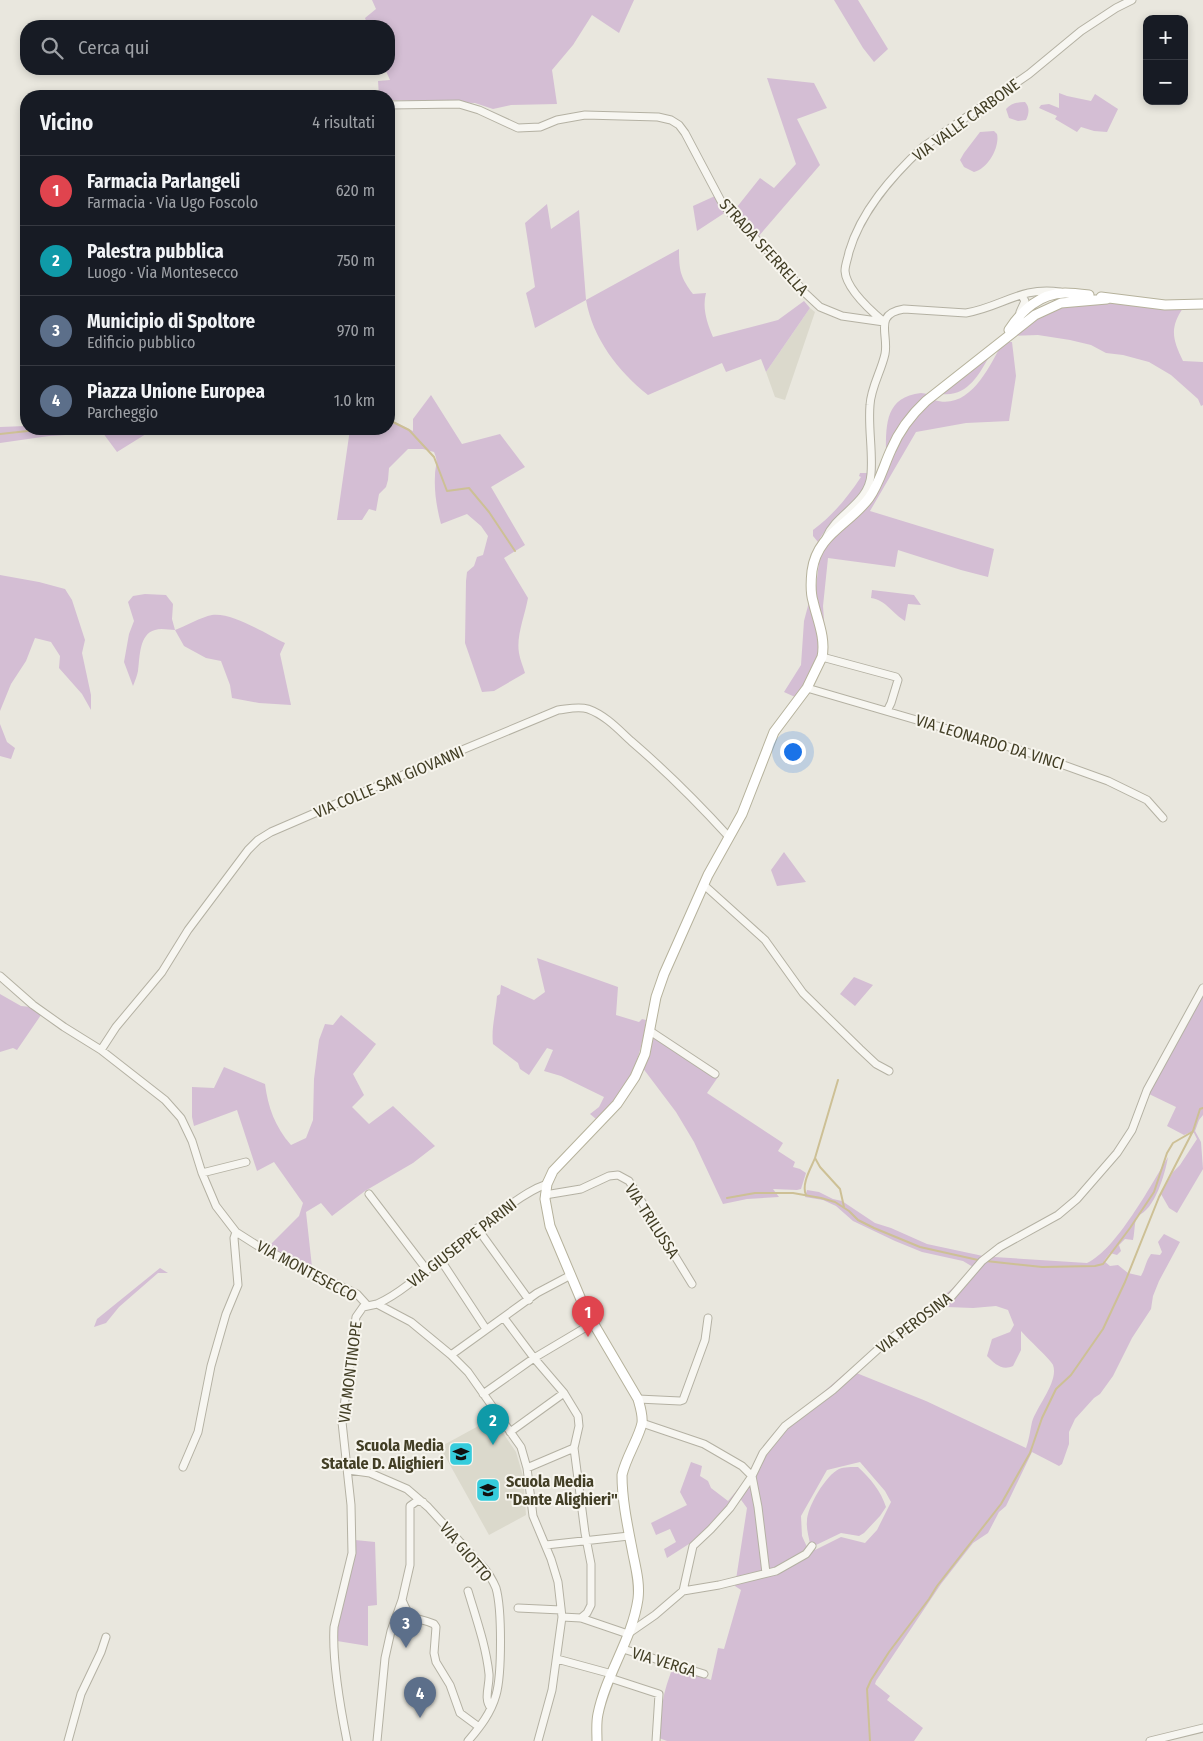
<!DOCTYPE html>
<html lang="it">
<meta charset="utf-8">
<style>
body{margin:0;font-family:"Fira Sans Condensed",sans-serif;background:#242831;color:#f1f3f6}
.controls{position:absolute;right:15px;top:15px;display:grid;overflow:hidden;border-radius:10px;box-shadow:0 2px 8px #0003}
.controls button{width:45px;height:45px;display:grid;place-items:center;padding:0;border:0;border-bottom:1px solid #363941;background:#171b24;color:#f1f3f6;font:25px sans-serif}
.you{position:absolute;left:792px;top:751px;width:18px;height:18px;margin:-12px;border:4px solid #fff;border-radius:50%;background:#1a73e8;box-shadow:0 0 0 8px #1a73e833}
.badge{display:grid;place-items:center;width:32px;height:32px;border-radius:50%;background:#35ccdc;color:#fff;font-size:16px;font-weight:700}
.pin{position:absolute;translate:-50% -41px;filter:drop-shadow(0 1px 2px #0008)}
.pin::after{content:'';position:absolute;top:26px;width:18px;height:15px;background:inherit;clip-path:polygon(0 0,100% 0,50% 100%)}
.list{margin:0;padding:0;list-style:none}
h2{display:flex;justify-content:space-between;align-items:center;height:65px;margin:0;padding:0 20px;font-size:21px}
h2 small{font-size:16px;font-weight:400;color:#9ea1a6}
.list li{display:grid;grid-template-columns:32px 1fr auto;gap:15px;align-items:center;box-sizing:border-box;height:70px;padding:0 20px;border-top:1px solid #363941}
.list b{display:block;font-size:19px;white-space:nowrap}
.list p{margin:0;font-size:16px;white-space:nowrap;color:#9ea1a6}
.list em{font-size:16px;font-style:normal;color:#9ea1a6}
.icon{flex:none;width:28px;height:28px;fill:none;stroke:currentColor;stroke-width:2;stroke-linecap:round;stroke-linejoin:round}
.map{position:relative;flex:none;width:1203px;height:1741px;overflow:hidden}
.search{position:absolute;background:#171b24;box-shadow:0 2px 8px #0003;left:20px;top:20px;width:375px;height:55px;display:flex;align-items:center;gap:12px;box-sizing:border-box;padding:0 18px;border-radius:20px;color:#9ea1a6;font-size:19px}
.panel{position:absolute;background:#171b24;box-shadow:0 2px 8px #0003;left:20px;top:90px;width:375px;height:345px;border-radius:20px}
.map>svg:first-child{display:block}
.built{fill:#dbd9cc}
.green{fill:#d4bed4;fill-rule:evenodd}
.lines{fill:none;stroke-linecap:round;stroke-linejoin:round}
.stream{stroke:#cdc095;stroke-width:2}
.minor-casing{stroke:#b4b1a3;stroke-width:9}
.major-casing{stroke:#b6b29c;stroke-width:11}
.minor{stroke:#f7f6f1;stroke-width:7}
.major{stroke:#fff;stroke-width:9}
.labels{text-anchor:middle;dominant-baseline:central;stroke-width:4;stroke-linejoin:round;paint-order:stroke}
.street-label{font-size:16px;fill:#423e25;stroke:#f7f5ee}
.poi-label{font-size:16px;font-weight:bold;fill:#423e25;stroke:#f7f5ee;text-anchor:end}
</style>
<div class="map">
<svg width="1203" height="1741" viewBox="0 0 1203 1741">
<rect width="100%" height="100%" fill="#e9e7de"/>
<!-- built -->
<path class="built" d="M 810,308 L 815,312 L 785,400 L 775,397 L 766,372 Z
M 493,1418 L 516,1452 L 523,1476 L 526,1515 L 489,1535 L 440,1447 Z"/>
<!-- green -->
<path class="green" d="M 372,0 L 634,0 L 619,33 L 592,15 L 573,45 L 552,70 L 557,104 L 511,105 L 493,109 L 475,103 L 389,100 L 389,96 L 379,96 L 378,81 L 390,80 L 385,69 L 389,69 L 389,26 L 368,26 L 365,18 L 376,9 Z
M 834,0 L 858,0 L 888,49 L 874,62 L 863,48 Z
M 767,78 L 814,83 L 827,108 L 797,119 L 820,165 L 758,237 L 733,212 L 760,178 L 774,188 L 796,164 Z
M 1059,93 L 1067,96 L 1091,101 L 1095,94 L 1118,109 L 1107,132 L 1094,131 L 1081,127 L 1077,132 L 1055,119 L 1057,116 L 1039,108 L 1041,105 L 1049,104 L 1059,108 Z
M 1025,102 C 1030,107 1029,114 1026,120 L 1018,121 L 1009,118 L 1006,109 C 1011,103 1018,102 1025,102 Z
M 994,131 L 997,134 C 1000,147 988,169 974,172 L 964,167 L 960,160 L 964,153 L 980,132 Z
M 715,196 L 726,212 L 697,231 L 693,206 Z
M 547,204 L 551,229 L 579,210 L 586,300 L 679,249 C 679,270 680,277 693,294 L 706,293 C 702,308 707,323 713,337 L 778,320 L 804,301 L 810,308 L 766,372 L 761,359 L 726,372 L 722,363 L 648,395 C 618,371 593,339 586,300 L 535,328 L 526,293 L 535,287 L 525,223 Z
M 1108,302 L 1183,308 C 1169,329 1173,340 1183,361 L 1203,362 L 1203,405 L 1201,406 L 1198,399 L 1171,375 L 1149,362 L 1123,355 L 1106,353 L 1091,345 L 1070,340 L 1038,335 L 1011,336 C 1022,329 1032,321 1043,315 C 1062,304 1087,304 1108,302 Z
M 1003,342 L 1012,342 L 1016,376 L 1009,421 L 966,423 L 916,432 L 870,511 L 994,549 L 988,577 L 961,570 L 898,550 L 895,567 L 828,558 L 823,606 L 825,634 L 823,660 L 795,697 L 784,692 L 801,665 L 804,621 L 809,602 L 815,595 L 820,554 L 830,539 L 865,510 L 903,434 L 919,413 L 934,400 C 970,411 989,367 1003,342 Z
M 990,355 C 979,375 967,397 942,394 Z
M 921,393 L 928,394 C 911,412 895,429 886,451 C 886,423 886,397 921,393 Z
M 431,395 L 462,444 L 500,434 L 525,467 L 491,487 L 525,545 L 504,558 L 528,598 C 525,615 516,636 519,653 C 520,660 523,666 525,673 L 494,691 L 482,692 L 465,643 L 466,581 L 467,572 L 474,566 L 477,557 L 483,555 L 488,536 L 481,526 L 467,514 L 441,524 C 437,509 434,492 435,476 C 435,465 439,463 434,452 L 423,449 L 408,449 L 389,468 L 388,480 L 386,487 L 379,494 L 376,511 L 369,509 L 362,520 L 337,520 L 350,429 L 389,429 L 389,419 L 413,431 L 413,419 Z
M 26,426 L 26,429 L 92,429 L 82,434 L 49,436 L 0,443 L 0,427 Z
M 100,429 L 154,429 L 117,452 Z
M 860,473 L 869,473 C 863,504 831,516 818,542 L 813,536 L 813,530 C 833,515 847,498 861,477 L 859,476 Z
M 0,575 L 39,582 L 65,589 L 72,600 L 85,640 L 82,653 L 91,695 L 91,710 L 82,694 L 59,668 L 60,656 L 51,642 L 35,638 L 26,661 L 11,684 L 0,711 Z
M 872,590 L 914,595 L 921,605 L 908,604 L 905,621 C 893,614 886,600 871,598 Z
M 145,594 L 166,595 L 173,604 L 172,619 L 175,630 C 186,626 201,617 212,615 C 232,612 266,634 285,643 L 280,654 L 291,705 L 259,703 L 232,698 L 230,685 L 221,661 L 206,658 L 184,646 L 175,630 C 169,630 161,628 155,630 C 139,634 140,657 138,671 C 137,676 135,681 133,686 L 124,662 L 129,634 L 134,621 L 128,602 L 133,596 Z
M 0,724 L 7,742 L 15,748 L 11,759 L 0,756 Z
M 784,852 L 806,882 L 777,886 L 771,870 Z
M 537,958 L 618,987 L 616,1015 L 639,1022 L 642,1019 L 646,1020 C 641,1061 627,1091 596,1119 L 590,1114 L 599,1107 L 604,1097 L 561,1076 L 544,1071 L 553,1050 L 547,1048 L 529,1075 L 520,1069 L 518,1063 L 493,1044 C 491,1028 496,1012 497,996 L 500,994 L 501,985 L 534,1000 L 545,992 Z
M 854,977 L 873,985 L 855,1006 L 840,994 Z
M 1203,992 L 1203,1115 L 1199,1120 L 1195,1131 L 1201,1142 L 1203,1169 L 1177,1213 L 1169,1208 L 1161,1194 L 1173,1172 L 1180,1165 L 1197,1139 L 1194,1133 L 1191,1132 L 1184,1135 L 1167,1126 L 1176,1107 L 1149,1094 Z
M 0,994 L 21,1006 L 31,1007 L 41,1015 L 17,1050 L 13,1048 L 0,1052 Z
M 341,1015 L 376,1044 L 353,1074 L 364,1095 L 352,1107 L 369,1124 L 393,1106 L 435,1146 L 413,1163 L 365,1191 L 332,1216 L 321,1203 L 306,1212 L 312,1267 L 268,1247 L 299,1216 L 303,1203 L 274,1162 L 257,1171 L 237,1110 L 194,1126 L 192,1117 L 192,1087 L 214,1088 L 224,1067 L 265,1084 C 268,1107 275,1127 291,1145 L 306,1138 L 313,1120 L 314,1079 L 319,1040 L 325,1024 L 333,1025 Z
M 651,1034 L 718,1077 L 707,1093 L 783,1143 L 778,1151 L 795,1162 L 793,1167 L 800,1169 L 806,1173 L 801,1189 L 797,1190 L 773,1189 L 779,1197 L 747,1199 L 723,1204 L 694,1142 L 676,1112 L 642,1067 Z
M 1168,1157 C 1165,1174 1155,1210 1137,1216 C 1134,1224 1135,1231 1133,1240 L 1125,1239 L 1119,1245 L 1121,1251 L 1117,1255 L 1110,1253 L 1104,1261 L 1110,1266 L 1118,1265 L 1128,1273 L 1141,1276 C 1146,1267 1145,1263 1151,1254 L 1160,1255 L 1162,1252 L 1158,1242 L 1164,1234 L 1180,1242 L 1159,1281 L 1153,1296 L 1151,1309 L 1132,1338 L 1113,1376 L 1100,1394 L 1094,1398 L 1075,1419 L 1069,1432 L 1069,1444 L 1062,1464 L 1059,1466 L 1032,1452 L 1006,1506 L 999,1512 L 988,1533 L 973,1543 L 941,1584 L 876,1681 L 875,1684 L 890,1696 L 887,1700 L 923,1728 L 914,1741 L 667,1741 L 659,1738 C 661,1709 662,1695 673,1667 L 711,1680 L 718,1648 L 724,1649 L 741,1590 L 735,1586 L 747,1508 L 739,1497 L 703,1535 L 667,1558 L 664,1549 L 676,1542 L 670,1529 L 656,1535 L 651,1523 L 687,1505 L 680,1492 L 691,1462 L 702,1466 L 700,1476 L 708,1481 L 711,1488 L 728,1501 L 807,1406 L 849,1370 L 926,1401 L 1026,1448 C 1029,1440 1030,1431 1032,1422 C 1037,1406 1059,1381 1053,1365 C 1052,1361 1027,1338 1021,1331 L 1021,1350 L 1013,1366 C 1002,1371 995,1364 987,1356 L 992,1339 L 1010,1332 L 1014,1325 L 1008,1310 L 996,1306 L 973,1308 L 947,1307 L 936,1302 L 953,1288 L 973,1267 L 963,1261 L 922,1252 L 895,1241 L 853,1221 L 836,1206 L 823,1200 L 805,1197 L 807,1190 L 819,1192 L 833,1199 L 842,1201 L 875,1223 L 891,1228 L 927,1244 L 983,1256 L 998,1251 L 994,1257 L 1087,1263 C 1116,1250 1151,1185 1168,1157 ZM 860,1462 L 885,1491 L 891,1502 L 877,1530 L 865,1543 L 841,1537 L 815,1550 L 814,1546 L 841,1533 L 859,1536 L 864,1533 L 880,1516 L 886,1507 C 881,1491 870,1478 858,1467 C 852,1467 844,1467 839,1469 C 826,1475 807,1507 807,1521 C 806,1529 809,1537 810,1544 L 807,1547 L 802,1536 L 801,1516 L 827,1470 Z
M 160,1268 L 168,1273 L 158,1273 L 119,1307 L 106,1323 L 94,1327 L 97,1319 Z
M 355,1540 L 375,1542 L 377,1605 L 368,1606 L 368,1646 L 337,1641 C 337,1606 356,1575 355,1540 Z"/>
<g class="lines">
<!-- stream -->
<path class="stream" d="M 389,420 L 409,430 L 434,457 L 447,491 L 469,488 L 489,512 L 515,551
M 0,434 L 46,429
M 838,1080 L 815,1158 L 820,1167 L 840,1189 L 844,1207
M 806,1195 C 801,1184 811,1168 815,1158
M 727,1198 L 755,1193 L 793,1193 L 821,1198 L 835,1202 L 849,1211 L 858,1220 L 874,1228 L 920,1247 L 978,1260
M 986,1261 L 1042,1267 L 1095,1266 L 1103,1264 L 1130,1228 L 1154,1192 L 1167,1153 L 1173,1143 L 1192,1132
M 870,1741 L 867,1689 L 871,1680 L 889,1652 L 929,1599 L 937,1586 L 1001,1504 L 1030,1453 L 1042,1418 L 1056,1389 L 1071,1375 L 1103,1329 L 1125,1282 L 1159,1197 L 1193,1131 L 1200,1109 L 1203,1108"/>
<defs>
<path id="minor" d="M 389,105 L 459,104 L 479,110 L 518,128 L 540,127 L 557,120 L 585,115 L 658,117 L 671,120 L 679,125 L 685,133 L 721,201 L 729,212 L 783,266 L 805,293 L 820,307 L 842,316 L 884,322
M 1020,312 L 1025,301 L 1022,296
M 884,322 C 871,311 846,289 845,271 C 845,265 848,258 849,252 C 861,211 892,176 923,147 L 1029,74 L 1081,31 L 1116,8 L 1132,0
M 826,538 C 836,513 869,504 871,474 C 873,451 868,428 870,405 C 871,387 881,372 885,354 C 889,334 873,314 904,309 L 966,313 C 1002,307 1021,286 1060,292
M 822,657 L 896,677 L 898,680 L 891,703 L 887,711
M 807,688 L 1033,754 L 1108,781 L 1147,800 L 1163,818
M 704,885 L 765,940 L 803,993 L 860,1049 L 876,1064 L 889,1071
M 0,976 L 33,1005 L 64,1027 L 101,1050 L 165,1100 L 181,1118 L 192,1141 L 202,1173 L 216,1206 L 236,1232 L 258,1246 L 357,1294 L 367,1305
M 650,1031 L 715,1074
M 101,1050 L 116,1027 L 162,972 L 188,930 L 248,850 L 258,840 L 271,832 L 426,765 L 558,710 C 568,709 578,706 588,709 C 605,715 618,729 631,741 C 666,771 698,803 729,837
M 202,1173 L 246,1162
M 369,1194 L 427,1270
M 545,1195 L 581,1189 L 609,1176 L 618,1175 L 629,1181 L 692,1284
M 477,1228 L 529,1300
M 440,1259 L 486,1329
M 377,1304 C 399,1294 418,1277 436,1261 C 459,1242 482,1224 507,1207 C 520,1198 532,1189 547,1184
M 504,1318 L 534,1358 L 564,1393 L 578,1416 L 579,1426 L 574,1448 L 585,1533 L 591,1564 L 591,1605 L 587,1613 L 581,1618
M 451,1355 L 537,1293 L 571,1275
M 483,1394 L 534,1358 L 593,1323
M 638,1399 L 680,1401 L 683,1400 L 705,1340 L 708,1318
M 642,1423 L 704,1444 L 742,1466 L 752,1476 L 758,1507 L 766,1573
M 510,1432 L 564,1393
M 183,1467 L 198,1432 L 211,1366 L 226,1314 L 238,1285 L 234,1238 L 236,1232
M 527,1468 L 574,1448
M 348,1470 L 370,1473 L 407,1489 L 428,1507 L 484,1568 C 489,1574 493,1581 496,1588 C 502,1609 502,1674 496,1695 C 491,1713 480,1727 468,1741
M 546,1545 L 629,1536
M 468,1591 C 476,1618 486,1646 489,1674 C 490,1685 483,1699 491,1708
M 683,1591 L 693,1546 L 711,1529 L 730,1508 L 752,1476 L 763,1453 L 785,1426 L 833,1390 L 886,1342 L 951,1297 L 982,1261 L 1000,1247 L 1058,1215 L 1077,1199 L 1117,1153 L 1132,1130 L 1147,1090 L 1203,988
M 402,1600 C 412,1624 413,1615 434,1624 L 436,1627 L 434,1653 L 436,1662 L 450,1685 L 460,1713 L 479,1727
M 518,1608 L 561,1610
M 562,1617 L 581,1618 L 628,1634
M 629,1633 L 655,1615 L 683,1591 L 719,1585 L 776,1571 L 806,1554 L 812,1546
M 623,1649 L 704,1674
M 557,1659 L 612,1674
M 610,1678 L 659,1694 L 656,1741
M 68,1741 L 81,1694 L 101,1652 L 106,1637
M 347,1741 C 340,1706 332,1661 334,1627 L 352,1553 L 351,1505 L 342,1422 L 356,1317 L 363,1307 L 377,1304 L 411,1322 L 451,1355 L 468,1372 L 521,1447 L 527,1468 L 533,1516 L 551,1559 L 558,1582 L 562,1617 L 552,1690 L 538,1741
M 377,1741 L 385,1658 L 391,1631 L 402,1600 L 410,1565 L 410,1506 L 417,1501 L 423,1502
M 1150,1741 L 1203,1728"/>
<path id="major" d="M 1101,297 L 1165,305 L 1203,304
M 1009,330 C 1021,311 1040,293 1065,293 C 1073,293 1081,294 1089,295
M 597,1741 C 597,1732 596,1723 598,1714 C 606,1674 632,1640 638,1599 C 640,1584 636,1569 633,1554 C 628,1528 622,1501 622,1475 C 626,1457 639,1438 642,1423 C 643,1415 640,1406 638,1399 L 585,1309 L 550,1226 L 545,1199 L 547,1184 L 553,1171 L 617,1104 L 635,1077 L 645,1054 L 656,997 L 664,974 L 708,875 L 742,814 L 774,732 L 807,688 L 822,657 C 826,638 817,619 813,601 C 810,591 811,580 812,571 C 817,534 849,525 869,498 C 879,484 884,465 891,450 C 899,431 911,415 926,401 L 1035,315 L 1061,303 L 1107,299"/>
</defs>
<!-- minor casing -->
<use href="#minor" class="minor-casing"/>
<!-- major casing -->
<use href="#major" class="major-casing"/>
<!-- minor -->
<use href="#minor" class="minor"/>
<!-- major -->
<use href="#major" class="major"/>
</g>
<!-- icons -->
<defs>
<symbol id="school-square" viewBox="-11 -11 22 22"><rect x="-9" y="-9" width="18" height="18" rx="4" fill="#35ccdc" stroke="#f7f5ee"/><path d="M0-5L7-2L0 1L-7-2ZM-4 1L0 2.5L4 1V4Q0 6-4 4Z" fill="#111"/></symbol>
</defs>
<g fill-rule="evenodd">
<use href="#school-square" x="447" y="1440" width="28" height="28"/>
<use href="#school-square" x="474" y="1476" width="28" height="28"/>
</g>
<g class="labels">
<!-- street labels -->
<g class="street-label">
<text transform="translate(966 120) rotate(-36)">VIA VALLE CARBONE</text>
<text transform="translate(764 247) rotate(48)">STRADA SFERRELLA</text>
<text transform="translate(990 742) rotate(17)">VIA LEONARDO DA VINCI</text>
<text transform="translate(389 782) rotate(-23)">VIA COLLE SAN GIOVANNI</text>
<text transform="translate(652 1221) rotate(57)">VIA TRILUSSA</text>
<text transform="translate(462 1243) rotate(-38)">VIA GIUSEPPE PARINI</text>
<text transform="translate(307 1271) rotate(28)">VIA MONTESECCO</text>
<text transform="translate(914 1323) rotate(-37)">VIA PEROSINA</text>
<text transform="translate(350 1372) rotate(-83)">VIA MONTINOPE</text>
<text transform="translate(466 1552) rotate(50)">VIA GIOTTO</text>
<text transform="translate(664 1662) rotate(17)">VIA VERGA</text>
</g>
<!-- poi labels -->
<g class="poi-label">
<text x="444" y="1445">Scuola Media<tspan x="444" dy="18">Statale D. Alighieri</tspan></text>
<text x="506" y="1481" text-anchor="start">Scuola Media<tspan x="506" dy="18">"Dante Alighieri"</tspan></text>
</g>
</g>
</svg>
<div class="controls">
<button>+</button>
<button>−</button>
</div>
<div class="you"></div>
<div class="pin badge" style="left:588px;top:1337px;background:#e0444e">1</div>
<div class="pin badge" style="left:493px;top:1445px;background:#0f9aa8">2</div>
<div class="pin badge" style="left:406px;top:1648px;background:#5c6f8a">3</div>
<div class="pin badge" style="left:420px;top:1718px;background:#5c6f8a">4</div>
<div class="search"><svg class="icon" aria-label="search" viewBox="0 0 24 24"><circle cx="10" cy="10" r="6"/><path d="M15 15l6 6"/></svg>Cerca qui</div>
<section class="panel">
<h2>Vicino<small>4 risultati</small></h2>
<ul class="list">
<li><span class="badge" style="background:#e0444e">1</span><div><b>Farmacia Parlangeli</b><p>Farmacia · Via Ugo Foscolo</p></div><em>620 m</em></li>
<li><span class="badge" style="background:#0f9aa8">2</span><div><b>Palestra pubblica</b><p>Luogo · Via Montesecco</p></div><em>750 m</em></li>
<li><span class="badge" style="background:#5c6f8a">3</span><div><b>Municipio di Spoltore</b><p>Edificio pubblico</p></div><em>970 m</em></li>
<li><span class="badge" style="background:#5c6f8a">4</span><div><b>Piazza Unione Europea</b><p>Parcheggio</p></div><em>1.0 km</em></li>
</ul>
</section>
</div>
